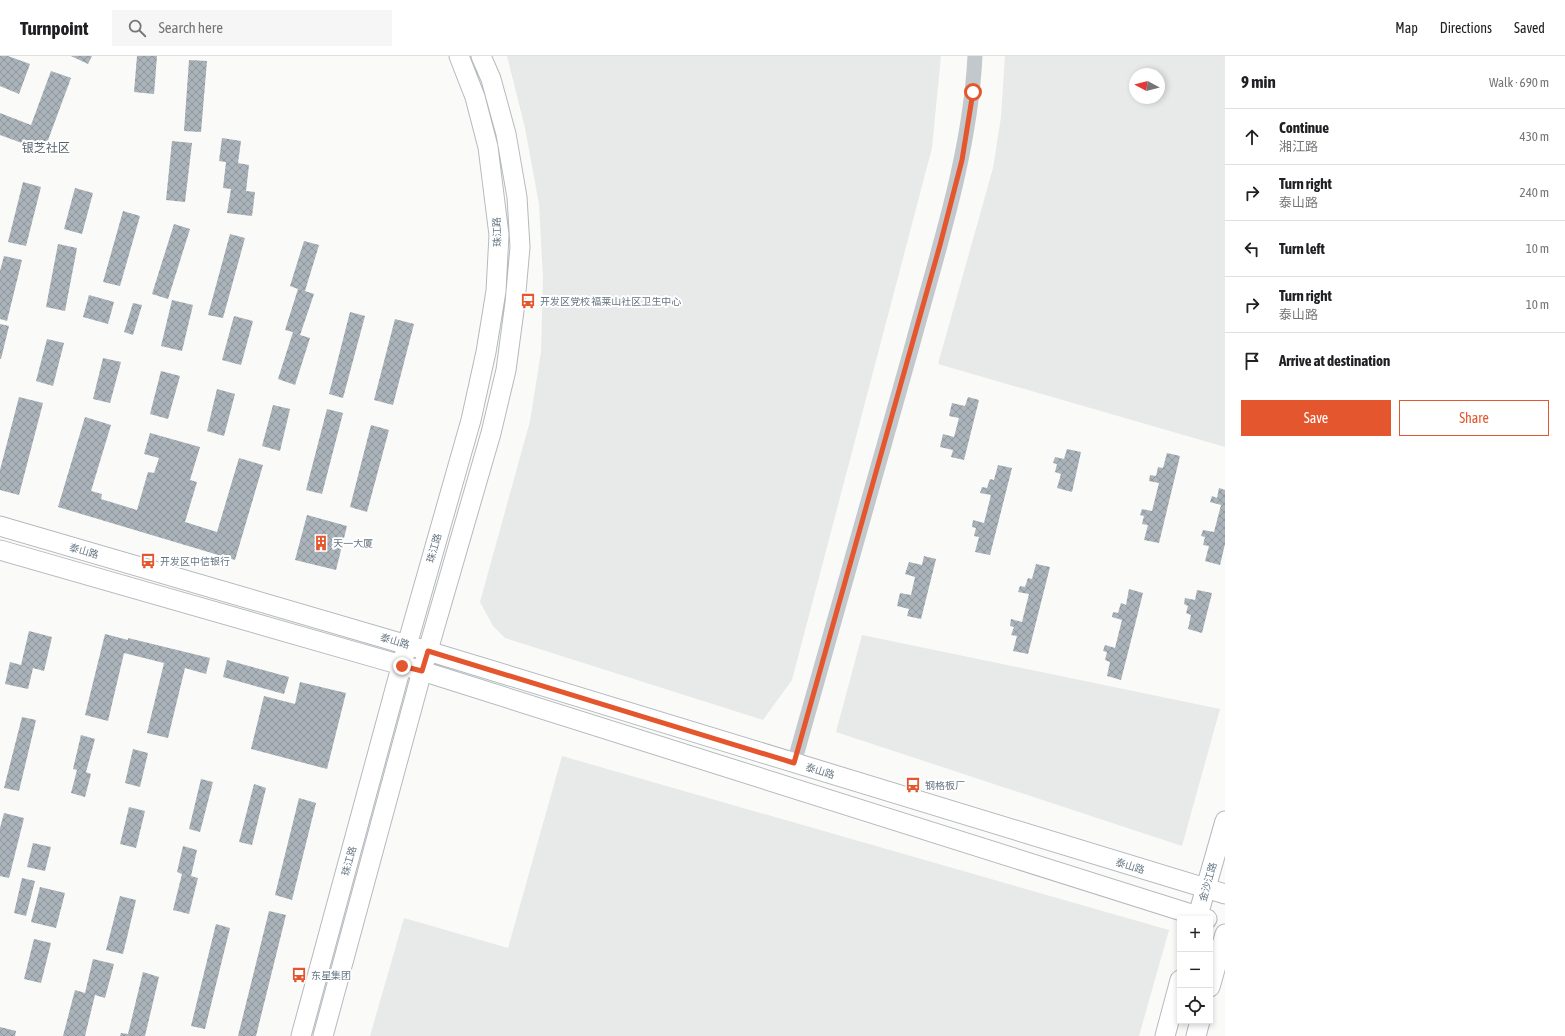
<!DOCTYPE html>
<meta charset="utf-8">
<style>
body{margin:0;font-family:"Asap Condensed","Noto Sans SC",sans-serif;background:#f6f6f6;color:#202124}
.controls{position:absolute;right:12px;bottom:12px;display:grid;overflow:hidden;border-radius:0px;box-shadow:0 2px 6px #0003}
.controls button{width:36px;height:36px;display:grid;place-items:center;padding:0;border:0;border-bottom:1px solid #e0e0e0;background:#fff;color:#202124;font:20px sans-serif}
.compass{position:absolute;left:1129px;top:12px;width:36px;height:36px;border-radius:50%;background:#fff;box-shadow:0 2px 6px #0003;rotate:277deg}
.stop{position:absolute;width:12px;height:12px;margin:-9px;border:3px solid #e4572e;border-radius:50%;background:#fff}
.stop.end{background:#e4572e;border-color:#fff;box-shadow:0 1px 4px #0008}
.list{margin:0;padding:0;list-style:none}
h2{display:flex;justify-content:space-between;align-items:center;height:52px;margin:0;padding:0 16px;font-size:17px}
h2 small{font-size:13px;font-weight:400;color:#757577}
.list li{display:grid;grid-template-columns:26px 1fr auto;gap:12px;align-items:center;box-sizing:border-box;height:56px;padding:0 16px;border-top:1px solid #e0e0e0}
.list b{display:block;font-size:15px;white-space:nowrap}
.list p{margin:0;font-size:13px;white-space:nowrap;color:#757577}
.list em{font-size:13px;font-style:normal;color:#757577}
.actions{display:flex;gap:8px;padding:12px 16px}
.actions a{flex:1;padding:9px 0;border:1px solid #e4572e;border-radius:0px;text-align:center;font-size:14px;color:#e4572e}
.actions .main{background:#e4572e;color:#fff}
.icon{flex:none;width:22px;height:22px;fill:none;stroke:currentColor;stroke-width:2;stroke-linecap:round;stroke-linejoin:round}
.map{position:relative;flex:none;width:1225px;height:980px;overflow:hidden}
header{display:flex;align-items:center;gap:24px;box-sizing:border-box;height:56px;padding:0 20px;background:#fff;border-bottom:1px solid #e0e0e0}
header strong{font-size:19px}
nav{display:flex;gap:22px;margin-inline-start:auto;font-size:14px}
.search{width:280px;height:36px;background:#f6f6f6;display:flex;align-items:center;gap:10px;box-sizing:border-box;padding:0 14px;border-radius:0px;color:#757577;font-size:15px}
main{display:flex}
aside{flex:1;background:#fff}
.map>svg:first-child{display:block}
.built{fill:#e8e9e9;fill-rule:evenodd}
.building{fill:url(#building-cross-hatch)}
.lines{fill:none;stroke-linecap:round;stroke-linejoin:round}
.major-casing{stroke:#b5babe;stroke-width:21}
.minor{stroke:#c3c8cc;stroke-width:15}
.major{stroke:#fff;stroke-width:19}
.route{stroke:#e4572e;stroke-width:5}
.labels{text-anchor:middle;dominant-baseline:central;stroke-width:4;stroke-linejoin:round;paint-order:stroke}
.street-label{font-size:10px;fill:#657683;stroke:#fff}
.poi-label{font-size:10px;fill:#657683;stroke:#fff;text-anchor:start}
.quarter-label{font-size:12px;fill:#57646e;stroke:#fff}
</style>
<header>
<strong>Turnpoint</strong>
<div class="search"><svg class="icon" aria-label="search" viewBox="0 0 24 24"><circle cx="10" cy="10" r="6"/><path d="M15 15l6 6"/></svg>Search here</div>
<nav><a>Map</a><a>Directions</a><a>Saved</a></nav>
</header>
<main>
<div class="map">
<svg width="1225" height="980" viewBox="0 0 1225 980">
<defs>
<pattern id="building-cross-hatch" width="8" height="8" patternUnits="userSpaceOnUse"><rect width="8" height="8" fill="#aab3b9"/><path d="M0 0l8 8M0 8l8-8" fill="none" stroke="#8e969c"/></pattern>
</defs>
<rect width="100%" height="100%" fill="#fafaf8"/>
<!-- built -->
<path class="built" d="M 507,0 L 941,0 L 932,92 L 792,624 L 763,664 L 505,582 L 493,570 L 480,546 L 530,365 L 541,296 L 543,221 L 539,148 L 525,72 Z
M 1005,0 L 1225,0 L 1225,391 L 938,308 L 993,112 L 1001,61 ZM 1135,18 L 1159,18 L 1159,42 L 1135,42 Z
M 862,579 L 1220,653 L 1182,790 L 836,676 Z
M 562,700 L 1169,874 L 1139,980 L 370,980 L 404,862 L 508,892 Z"/>
<!-- building -->
<path class="building" d="M 0,0 L 8,0 L 30,8 L 19,38 L 0,30 Z
M 71,0 L 92,0 L 88,8 Z
M 137,0 L 157,0 L 154,38 L 134,36 Z
M 189,4 L 207,5 L 201,76 L 184,75 Z
M 51,15 L 71,22 L 44,95 L 0,79 L 0,57 L 31,69 Z
M 222,82 L 241,85 L 238,107 L 249,109 L 246,135 L 255,136 L 252,160 L 227,157 L 231,133 L 223,132 L 226,106 L 219,105 Z
M 172,85 L 192,87 L 185,146 L 166,144 Z
M 23,126 L 41,131 L 26,190 L 8,186 Z
M 75,132 L 93,137 L 82,178 L 64,173 Z
M 123,155 L 140,160 L 120,230 L 103,226 Z
M 174,168 L 190,173 L 168,243 L 152,238 Z
M 230,178 L 245,182 L 223,262 L 208,259 Z
M 304,185 L 319,189 L 305,235 L 314,238 L 300,279 L 310,282 L 295,329 L 278,323 L 293,276 L 285,274 L 298,233 L 290,230 Z
M 58,188 L 77,192 L 65,255 L 46,251 Z
M 4,200 L 22,204 L 7,265 L 0,263 L 0,215 Z
M 89,239 L 114,246 L 108,268 L 83,261 Z
M 172,244 L 193,249 L 182,295 L 161,290 Z
M 133,247 L 142,249 L 133,279 L 124,276 Z
M 350,256 L 365,260 L 343,342 L 329,338 Z
M 234,260 L 253,265 L 241,309 L 222,304 Z
M 395,263 L 414,268 L 393,349 L 374,344 Z
M 0,268 L 9,270 L 1,303 L 0,303 Z
M 47,283 L 64,287 L 53,330 L 36,325 Z
M 103,302 L 121,306 L 110,347 L 93,343 Z
M 161,315 L 180,320 L 168,363 L 150,358 Z
M 217,333 L 235,338 L 224,380 L 207,375 Z
M 19,341 L 43,347 L 19,439 L 0,434 L 0,414 Z
M 968,341 L 979,344 L 964,404 L 951,401 L 953,394 L 940,391 L 943,378 L 954,381 L 959,362 L 949,360 L 952,347 L 965,350 Z
M 273,349 L 290,353 L 280,395 L 262,390 Z
M 327,353 L 343,357 L 322,438 L 306,434 Z
M 85,361 L 111,369 L 91,435 L 102,438 L 101,443 L 137,454 L 148,416 L 154,417 L 159,402 L 144,398 L 150,377 L 200,391 L 190,424 L 197,426 L 185,466 L 217,476 L 239,402 L 263,409 L 235,504 L 58,451 Z
M 371,369 L 389,374 L 367,456 L 350,451 Z
M 1067,393 L 1081,396 L 1072,436 L 1057,432 L 1061,418 L 1055,416 L 1057,408 L 1053,407 L 1055,401 L 1064,403 Z
M 1167,397 L 1180,400 L 1159,487 L 1144,484 L 1148,469 L 1142,468 L 1144,460 L 1140,459 L 1142,453 L 1152,455 L 1159,427 L 1149,425 L 1150,419 L 1156,420 L 1158,411 L 1163,412 Z
M 998,409 L 1012,412 L 990,499 L 975,496 L 979,481 L 974,480 L 976,472 L 972,471 L 973,464 L 984,467 L 991,439 L 980,437 L 982,431 L 987,432 L 990,423 L 994,424 Z
M 1219,432 L 1225,434 L 1225,488 L 1220,509 L 1205,505 L 1209,490 L 1203,489 L 1205,481 L 1201,480 L 1203,474 L 1214,476 L 1221,449 L 1210,446 L 1212,440 L 1217,442 Z
M 307,459 L 347,470 L 336,514 L 295,504 Z
M 924,500 L 936,503 L 921,563 L 907,560 L 909,553 L 897,550 L 900,537 L 911,539 L 915,521 L 905,518 L 909,506 L 922,509 Z
M 1036,508 L 1050,511 L 1028,598 L 1013,595 L 1017,580 L 1011,579 L 1014,571 L 1010,570 L 1011,563 L 1022,566 L 1029,538 L 1018,536 L 1020,530 L 1025,531 L 1028,522 L 1032,523 Z
M 1129,533 L 1143,537 L 1121,624 L 1107,620 L 1110,606 L 1105,604 L 1107,596 L 1103,595 L 1105,589 L 1115,592 L 1122,564 L 1112,561 L 1113,556 L 1118,557 L 1121,547 L 1126,549 Z
M 1197,534 L 1212,537 L 1202,577 L 1188,573 L 1191,559 L 1186,557 L 1188,550 L 1184,548 L 1185,542 L 1195,544 Z
M 29,575 L 52,581 L 44,615 L 33,612 L 28,633 L 5,628 L 10,606 L 21,609 Z
M 105,578 L 128,584 L 128,582 L 210,602 L 206,618 L 185,612 L 168,682 L 147,677 L 164,607 L 124,597 L 108,665 L 85,659 Z
M 227,604 L 289,621 L 284,638 L 223,621 Z
M 300,626 L 346,637 L 327,713 L 251,693 L 264,640 L 295,648 Z
M 22,661 L 36,664 L 19,735 L 4,732 Z
M 81,679 L 95,683 L 86,716 L 91,718 L 85,741 L 71,737 L 77,714 L 73,713 Z
M 133,693 L 148,697 L 140,731 L 125,727 Z
M 201,723 L 213,726 L 200,776 L 189,773 Z
M 254,728 L 266,732 L 252,789 L 239,786 Z
M 299,742 L 316,747 L 292,844 L 275,839 Z
M 129,751 L 145,755 L 136,792 L 120,788 Z
M 4,757 L 24,762 L 9,822 L 0,820 L 0,772 Z
M 33,787 L 51,791 L 45,815 L 27,811 Z
M 183,790 L 197,794 L 191,820 L 198,822 L 189,858 L 173,854 L 182,818 L 177,816 Z
M 22,822 L 35,825 L 26,860 L 14,857 Z
M 40,831 L 65,837 L 56,872 L 31,866 Z
M 120,840 L 136,844 L 123,898 L 106,894 Z
M 269,855 L 286,859 L 256,980 L 238,980 Z
M 216,868 L 230,872 L 205,973 L 191,970 Z
M 34,883 L 51,887 L 41,927 L 24,923 Z
M 93,903 L 114,908 L 105,942 L 95,939 L 85,980 L 63,980 L 75,934 L 85,937 Z
M 143,916 L 159,921 L 145,980 L 120,980 L 121,977 L 128,978 Z
M 0,971 L 16,975 L 15,980 L 0,980 Z"/>
<g class="lines">
<defs>
<path id="major" d="M 0,470 L 428,595 L 1225,838
M 0,494 L 422,615 L 1207,863
M 1197,863 L 1225,765
M 1210,931 L 1225,878
M 301,980 L 407,589 L 471,364 L 486,296 L 496,235 L 499,179 L 488,91 L 475,41 L 459,0
M 323,980 L 422,615 L 491,377 L 506,314 L 515,247 L 520,191 L 517,141 L 506,78 L 491,23 L 481,0
M 1165,980 L 1180,924
M 1196,980 L 1200,965"/>
</defs>
<!-- major casing -->
<use href="#major" class="major-casing"/>
<!-- minor -->
<path class="minor" d="M 794,707 C 833,569 872,432 911,294 C 937,197 970,100 975,0"/>
<!-- major -->
<use href="#major" class="major"/>
</g>
<g class="lines">
<!-- route -->
<path class="route" d="M 402,610 L 422,615 L 428,595 L 794,707 L 940,189 L 962,104 L 973,36"/>
</g>
<!-- icons -->
<defs>
<symbol id="bus-bare" viewBox="-9 -9 18 18"><path d="M-5-6H5V4H4V6H2V4H-2V6H-4V4H-5ZM-3.5-4V0h7V-4ZM-3.5 1.2v1.5H-2V1.2ZM2 1.2v1.5H3.5V1.2Z" fill="#e4572e" stroke="#fff" stroke-width="2.5" paint-order="stroke"/></symbol>
<symbol id="building-bare" viewBox="-9 -9 18 18"><path d="M-4-6H4V6H1V3H-1V6H-4ZM-2.5-4.3h1.7v1.8h-1.7ZM.8-4.3h1.7v1.8H.8ZM-2.5-1h1.7V.8h-1.7ZM.8-1h1.7V.8H.8Z" fill="#e4572e" stroke="#fff" stroke-width="2.5" paint-order="stroke"/></symbol>
</defs>
<g fill-rule="evenodd">
<use href="#bus-bare" x="517" y="234" width="22" height="22"/>
<use href="#building-bare" x="310" y="476" width="22" height="22"/>
<use href="#bus-bare" x="137" y="494" width="22" height="22"/>
<use href="#bus-bare" x="902" y="718" width="22" height="22"/>
<use href="#bus-bare" x="288" y="908" width="22" height="22"/>
</g>
<g class="labels">
<!-- street labels -->
<g class="street-label">
<text transform="translate(497 176) rotate(-92)">珠江路</text>
<text transform="translate(434 492) rotate(-74)">珠江路</text>
<text transform="translate(84 495) rotate(16)">泰山路</text>
<text transform="translate(395 585) rotate(16)">泰山路</text>
<text transform="translate(820 715) rotate(17)">泰山路</text>
<text transform="translate(349 805) rotate(-75)">珠江路</text>
<text transform="translate(1130 810) rotate(17)">泰山路</text>
<text transform="translate(1208 826) rotate(-74)">金沙江路</text>
</g>
<!-- poi labels -->
<g class="poi-label">
<text x="540" y="245">开发区党校 福莱山社区卫生中心</text>
<text x="333" y="487">天一大厦</text>
<text x="160" y="505">开发区中信银行</text>
<text x="925" y="729">钢格板厂</text>
<text x="311" y="919">东星集团</text>
</g>
<!-- quarter labels -->
<g class="quarter-label">
<text x="46" y="92">银芝社区</text>
</g>
</g>
</svg>
<div class="controls">
<button>+</button>
<button>−</button>
<button><svg class="icon" aria-label="locate" viewBox="0 0 24 24"><circle cx="12" cy="12" r="6"/><path d="M12 2v4M12 18v4M2 12h4M18 12h4"/></svg></button>
</div>
<svg class="compass" viewBox="-18 -18 36 36"><path d="M0-13l5 13h-10z" fill="#e53935"/><path d="M0 13l5-13h-10z" fill="#757577"/></svg>
<div class="stop" style="left:973px;top:36px"></div>
<div class="stop end" style="left:402px;top:610px"></div>
</div>
<aside>
<h2>9 min<small>Walk · 690 m</small></h2>
<ul class="list">
<li><svg class="icon" aria-label="ahead" viewBox="0 0 24 24"><path d="M12 20V5M6 11l6-6 6 6"/></svg><div><b>Continue</b><p>湘江路</p></div><em>430 m</em></li>
<li><svg class="icon" aria-label="right" viewBox="0 0 24 24"><path d="M7 20v-9h11M14 6l5 5-5 5"/></svg><div><b>Turn right</b><p>泰山路</p></div><em>240 m</em></li>
<li><svg class="icon" aria-label="left" viewBox="0 0 24 24"><path d="M17 20v-9H6M10 6l-5 5 5 5"/></svg><div><b>Turn left</b></div><em>10 m</em></li>
<li><svg class="icon" aria-label="right" viewBox="0 0 24 24"><path d="M7 20v-9h11M14 6l5 5-5 5"/></svg><div><b>Turn right</b><p>泰山路</p></div><em>10 m</em></li>
<li><svg class="icon" aria-label="arrive" viewBox="0 0 24 24"><path d="M6 21V4h12l-3 4 3 4H6"/></svg><div><b>Arrive at destination</b></div></li>
</ul>
<div class="actions"><a class="main">Save</a><a>Share</a></div>
</aside>
</main>
